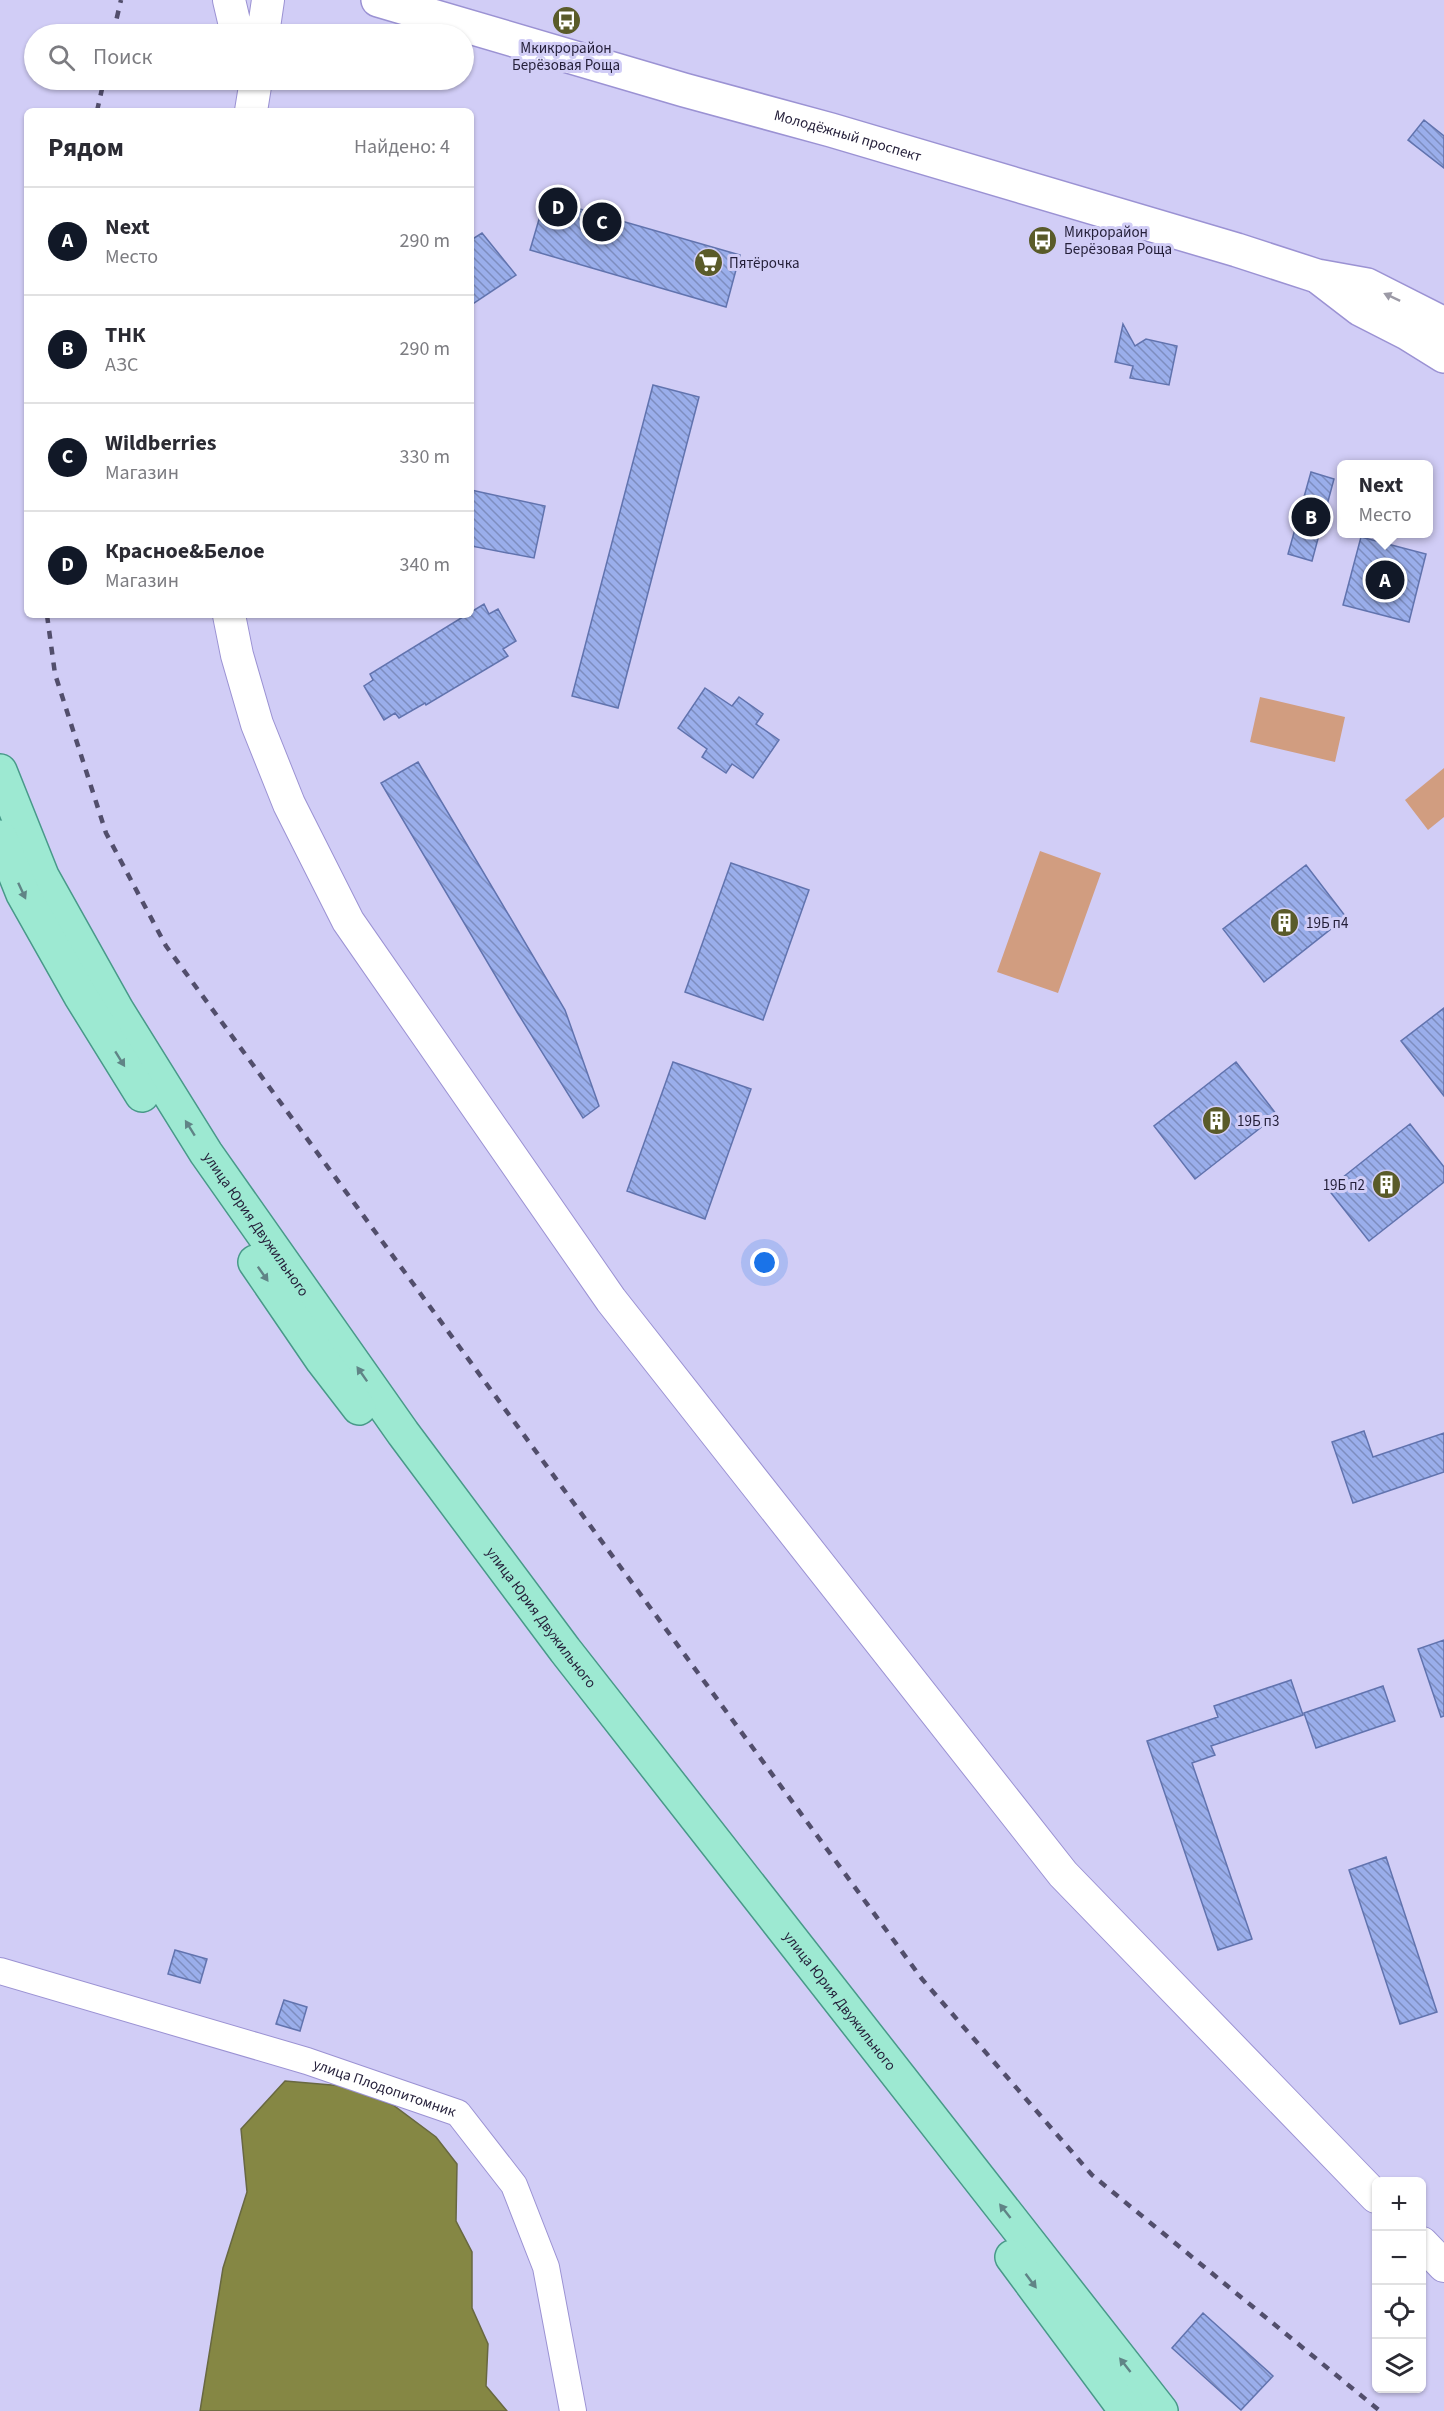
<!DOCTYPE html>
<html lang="ru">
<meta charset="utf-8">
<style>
body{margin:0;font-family:"Source Sans 3",sans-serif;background:#f2f2f3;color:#2b2b33}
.controls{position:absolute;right:18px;bottom:18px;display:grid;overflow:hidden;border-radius:9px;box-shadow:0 2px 4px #0004}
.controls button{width:54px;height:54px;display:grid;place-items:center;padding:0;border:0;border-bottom:2px solid #e1e1e2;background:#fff;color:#2b2b33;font:30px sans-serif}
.you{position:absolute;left:765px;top:1263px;width:21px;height:21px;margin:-15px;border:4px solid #fff;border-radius:50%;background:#1a73e8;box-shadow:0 0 0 9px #1a73e833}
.badge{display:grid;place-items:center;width:39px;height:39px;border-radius:50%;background:#111827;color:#fff;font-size:20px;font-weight:700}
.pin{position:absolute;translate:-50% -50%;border:3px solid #fff;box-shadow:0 2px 6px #0006}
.popup{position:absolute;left:1337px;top:460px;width:96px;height:78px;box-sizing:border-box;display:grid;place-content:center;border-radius:9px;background:#fff;filter:drop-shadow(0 2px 4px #0005);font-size:20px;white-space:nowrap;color:#7c7c81}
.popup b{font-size:22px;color:#2b2b33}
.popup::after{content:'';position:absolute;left:50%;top:100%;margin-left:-12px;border:12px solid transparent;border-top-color:#fff}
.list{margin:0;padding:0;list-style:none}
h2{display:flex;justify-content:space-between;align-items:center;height:78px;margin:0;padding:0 24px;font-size:26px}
h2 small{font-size:20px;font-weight:400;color:#7c7c81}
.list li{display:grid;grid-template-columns:39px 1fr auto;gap:18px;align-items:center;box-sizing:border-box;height:108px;padding:0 24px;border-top:2px solid #e1e1e2}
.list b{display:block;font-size:22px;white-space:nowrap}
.list p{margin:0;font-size:20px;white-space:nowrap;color:#7c7c81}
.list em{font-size:20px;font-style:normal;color:#7c7c81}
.icon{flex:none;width:33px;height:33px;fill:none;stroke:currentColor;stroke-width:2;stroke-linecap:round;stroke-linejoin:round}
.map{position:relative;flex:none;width:1444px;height:2411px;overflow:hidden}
.search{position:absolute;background:#fff;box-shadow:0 2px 4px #0004;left:24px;top:24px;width:450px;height:66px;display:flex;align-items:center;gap:15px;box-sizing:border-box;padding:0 21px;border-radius:33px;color:#7c7c81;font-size:22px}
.panel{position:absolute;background:#fff;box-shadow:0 2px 4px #0004;left:24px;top:108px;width:450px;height:510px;border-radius:9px}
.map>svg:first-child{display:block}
.pitch{fill:#d19d80}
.water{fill:#858744;stroke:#686841;stroke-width:1.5}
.building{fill:url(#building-back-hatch);stroke:#6173ae;stroke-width:1.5}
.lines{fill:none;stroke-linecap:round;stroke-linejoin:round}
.minor-casing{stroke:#9b92d3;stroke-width:28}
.tertiary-casing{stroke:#9b92d3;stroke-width:34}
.secondary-casing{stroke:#9b92d3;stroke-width:36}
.primary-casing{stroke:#489989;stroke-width:36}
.minor{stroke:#fff;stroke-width:26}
.tertiary{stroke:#fff;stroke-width:32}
.secondary{stroke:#fff;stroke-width:33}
.primary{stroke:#9de9d2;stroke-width:33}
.rail{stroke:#524e6c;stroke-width:4.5;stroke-dasharray:8 8;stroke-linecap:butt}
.oneway{fill:#9c9aa6}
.oneway2{fill:#608486}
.labels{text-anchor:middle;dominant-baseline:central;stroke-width:6;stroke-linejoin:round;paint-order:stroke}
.poi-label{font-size:15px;fill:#241f39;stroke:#d1cdf6;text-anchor:start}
.street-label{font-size:15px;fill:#241f39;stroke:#d1cdf6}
</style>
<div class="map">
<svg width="1444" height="2411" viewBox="0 0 1444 2411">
<defs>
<pattern id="building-back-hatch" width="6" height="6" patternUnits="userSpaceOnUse" patternTransform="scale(1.5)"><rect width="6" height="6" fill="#9aaeeb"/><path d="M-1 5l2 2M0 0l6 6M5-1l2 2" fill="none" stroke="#7d8dbf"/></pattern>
</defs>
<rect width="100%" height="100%" fill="#d1cdf6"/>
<!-- pitch -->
<path class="pitch" d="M 1260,697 L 1345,717 L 1335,762 L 1250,742 Z
M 1444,768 L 1444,817 L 1428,830 L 1405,800 Z
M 1040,851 L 1101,873 L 1058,993 L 997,972 Z"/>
<!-- water -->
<path class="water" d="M 285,2081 L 343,2086 L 393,2105 L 436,2137 L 457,2164 L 456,2221 L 472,2252 L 472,2308 L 488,2344 L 486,2386 L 507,2411 L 200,2411 L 223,2268 L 247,2192 L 241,2129 Z"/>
<!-- building -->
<path class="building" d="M 1424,120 L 1444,136 L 1444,168 L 1408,140 Z
M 545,199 L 740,255 L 726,307 L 530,250 Z
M 482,233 L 516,275 L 471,305 L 471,240 Z
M 1123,324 L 1135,346 L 1146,339 L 1177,346 L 1169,385 L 1130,378 L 1133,366 L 1115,362 Z
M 653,385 L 699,397 L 618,708 L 572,696 Z
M 1311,472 L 1334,479 L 1312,561 L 1288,554 Z
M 471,490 L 545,506 L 534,558 L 471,546 Z
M 1361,537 L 1426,554 L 1409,622 L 1343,605 Z
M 484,604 L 489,614 L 498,609 L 516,641 L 503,649 L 508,656 L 426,705 L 425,703 L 399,718 L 395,713 L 384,720 L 364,686 L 373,680 L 370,674 L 466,615 L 471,615 L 471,612 Z
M 705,688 L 732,706 L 739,697 L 763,714 L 756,724 L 779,740 L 753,778 L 732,764 L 726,773 L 702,757 L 707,749 L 678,728 Z
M 418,762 L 565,1010 L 599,1106 L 583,1118 L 517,1012 L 381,783 Z
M 731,863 L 809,890 L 763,1020 L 685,992 Z
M 1306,865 L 1346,917 L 1264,982 L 1223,929 Z
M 1444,1008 L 1444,1096 L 1401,1041 Z
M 673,1062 L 751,1089 L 705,1219 L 627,1191 Z
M 1236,1062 L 1277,1115 L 1195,1179 L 1154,1126 Z
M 1410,1124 L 1444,1167 L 1444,1182 L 1369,1241 L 1328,1189 Z
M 1364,1431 L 1373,1457 L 1444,1433 L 1444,1472 L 1353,1503 L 1332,1442 Z
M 1444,1640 L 1444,1716 L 1441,1717 L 1418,1649 Z
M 1291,1680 L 1303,1715 L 1211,1746 L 1215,1755 L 1192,1763 L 1252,1939 L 1218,1950 L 1147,1741 L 1218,1717 L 1214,1706 Z
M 1383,1686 L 1395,1721 L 1316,1748 L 1304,1713 Z
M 1386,1857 L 1437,2012 L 1400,2024 L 1349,1870 Z
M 175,1950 L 207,1959 L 200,1983 L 168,1974 Z
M 284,2000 L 307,2007 L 300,2031 L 276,2024 Z
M 1203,2313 L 1273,2376 L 1241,2410 L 1172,2348 Z"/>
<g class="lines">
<defs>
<g id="minor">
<path id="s1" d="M 0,1971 L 307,2061 L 458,2113 L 514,2185 L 546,2267 L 573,2411"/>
</g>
<path id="tertiary" d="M 229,0 L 237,34
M 263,34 L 268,0
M 251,111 L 256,80
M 229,615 L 237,655 L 257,724 L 289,804 L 348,921 L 611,1300 L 1063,1874 L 1376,2197
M 1422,2243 L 1444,2266"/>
<g id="secondary">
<path id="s2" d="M 378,0 L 684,90 L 831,130 L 1237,250 L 1317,276 L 1367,285 L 1444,324"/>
<path d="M 1321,279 L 1360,309 L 1407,333 L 1444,356"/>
</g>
<g id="primary">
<path id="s3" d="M 0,771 L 42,876 L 117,1010 L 206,1153 L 403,1433 L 565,1650 L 1161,2411"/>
<path d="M 0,837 L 23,894 L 80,995 L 142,1095"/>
<path d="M 255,1262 L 322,1360 L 359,1408"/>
<path d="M 1012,2257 L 1126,2411"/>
</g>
</defs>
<!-- minor casing -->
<use href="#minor" class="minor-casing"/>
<!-- tertiary casing -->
<use href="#tertiary" class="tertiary-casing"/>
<!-- secondary casing -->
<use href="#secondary" class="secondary-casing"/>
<!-- primary casing -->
<use href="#primary" class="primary-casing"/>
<!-- minor -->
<use href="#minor" class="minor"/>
<!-- tertiary -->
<use href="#tertiary" class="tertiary"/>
<!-- secondary -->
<use href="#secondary" class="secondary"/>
<!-- primary -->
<use href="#primary" class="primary"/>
<!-- rail -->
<path class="rail" d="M 113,34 L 121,0
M 97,111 L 104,80
M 47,615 L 55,674 L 106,833 L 166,946 L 922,1979 L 1092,2175 L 1380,2411"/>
</g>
<!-- one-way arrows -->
<defs><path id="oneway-solid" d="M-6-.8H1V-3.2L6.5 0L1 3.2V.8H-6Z" transform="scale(1.5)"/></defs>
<use class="oneway" href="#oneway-solid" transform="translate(1392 297) rotate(-155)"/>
<g class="oneway2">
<use href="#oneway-solid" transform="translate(22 891) rotate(65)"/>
<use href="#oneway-solid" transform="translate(120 1059) rotate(58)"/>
<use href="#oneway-solid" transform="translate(190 1128) rotate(-122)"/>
<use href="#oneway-solid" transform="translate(263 1274) rotate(55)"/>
<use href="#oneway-solid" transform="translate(362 1374) rotate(-125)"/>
<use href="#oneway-solid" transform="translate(1005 2211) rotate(-128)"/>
<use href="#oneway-solid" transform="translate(1031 2281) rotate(53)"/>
<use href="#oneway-solid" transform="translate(1125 2365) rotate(-128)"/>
</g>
<!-- icons -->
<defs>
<symbol id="bus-disc" viewBox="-11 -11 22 22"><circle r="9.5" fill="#5a5b29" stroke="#d1cdf6"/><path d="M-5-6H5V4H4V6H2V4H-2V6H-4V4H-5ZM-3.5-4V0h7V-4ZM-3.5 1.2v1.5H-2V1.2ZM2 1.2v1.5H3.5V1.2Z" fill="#fff"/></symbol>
<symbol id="supermarket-disc" viewBox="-11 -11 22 22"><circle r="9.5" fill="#5a5b29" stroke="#d1cdf6"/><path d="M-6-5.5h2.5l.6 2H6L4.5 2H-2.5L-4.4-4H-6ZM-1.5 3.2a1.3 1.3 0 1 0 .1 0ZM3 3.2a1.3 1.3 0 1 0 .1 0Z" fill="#fff"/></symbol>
<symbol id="building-disc" viewBox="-11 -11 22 22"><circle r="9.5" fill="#5a5b29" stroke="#d1cdf6"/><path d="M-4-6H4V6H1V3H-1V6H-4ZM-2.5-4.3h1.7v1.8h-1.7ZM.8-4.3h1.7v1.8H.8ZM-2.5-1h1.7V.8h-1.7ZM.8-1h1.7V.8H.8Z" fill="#fff"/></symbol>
</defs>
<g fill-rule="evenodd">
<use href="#bus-disc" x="550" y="4" width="33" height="33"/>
<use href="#bus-disc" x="1026" y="224" width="33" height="33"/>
<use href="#supermarket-disc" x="692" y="246" width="33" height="33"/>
<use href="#building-disc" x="1268" y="906" width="33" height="33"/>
<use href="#building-disc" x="1200" y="1104" width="33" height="33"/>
<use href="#building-disc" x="1370" y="1168" width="33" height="33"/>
</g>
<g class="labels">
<!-- poi labels -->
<g class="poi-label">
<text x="566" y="48" text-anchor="middle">Мкикрорайон<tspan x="566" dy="17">Берёзовая Роща</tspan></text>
<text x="1064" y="232">Микрорайон<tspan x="1064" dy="17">Берёзовая Роща</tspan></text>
<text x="729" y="263">Пятёрочка</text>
<text x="1306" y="923">19Б п4</text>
<text x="1237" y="1121">19Б п3</text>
<text x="1365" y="1185" text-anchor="end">19Б п2</text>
</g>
<!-- street labels -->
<g class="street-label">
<text stroke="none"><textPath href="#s2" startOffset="489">Молодёжный проспект</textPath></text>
<text stroke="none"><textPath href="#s3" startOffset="522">улица Юрия Двужильного</textPath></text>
<text stroke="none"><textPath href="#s3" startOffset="1008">улица Юрия Двужильного</textPath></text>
<text stroke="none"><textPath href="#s3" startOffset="1494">улица Юрия Двужильного</textPath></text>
<text stroke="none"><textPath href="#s1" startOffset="402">улица Плодопитомник</textPath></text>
</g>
</g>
</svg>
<div class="controls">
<button>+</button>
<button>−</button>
<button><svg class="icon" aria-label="locate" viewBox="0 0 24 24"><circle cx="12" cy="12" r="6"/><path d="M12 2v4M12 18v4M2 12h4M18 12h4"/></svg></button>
<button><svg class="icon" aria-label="layers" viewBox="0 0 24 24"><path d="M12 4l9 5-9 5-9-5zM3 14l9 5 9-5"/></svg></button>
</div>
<div class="you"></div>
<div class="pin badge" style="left:1385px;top:580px">A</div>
<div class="popup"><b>Next</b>Место</div>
<div class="pin badge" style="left:1311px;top:517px">B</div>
<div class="pin badge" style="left:602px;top:222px">C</div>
<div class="pin badge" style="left:558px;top:207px">D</div>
<div class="search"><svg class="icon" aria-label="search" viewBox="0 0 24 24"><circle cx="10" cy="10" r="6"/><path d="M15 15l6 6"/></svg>Поиск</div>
<section class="panel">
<h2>Рядом<small>Найдено: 4</small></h2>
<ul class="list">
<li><span class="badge">A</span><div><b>Next</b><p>Место</p></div><em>290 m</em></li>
<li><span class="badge">B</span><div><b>ТНК</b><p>АЗС</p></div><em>290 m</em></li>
<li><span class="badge">C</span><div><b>Wildberries</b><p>Магазин</p></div><em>330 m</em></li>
<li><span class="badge">D</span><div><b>Красное&amp;Белое</b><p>Магазин</p></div><em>340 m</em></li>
</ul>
</section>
</div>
